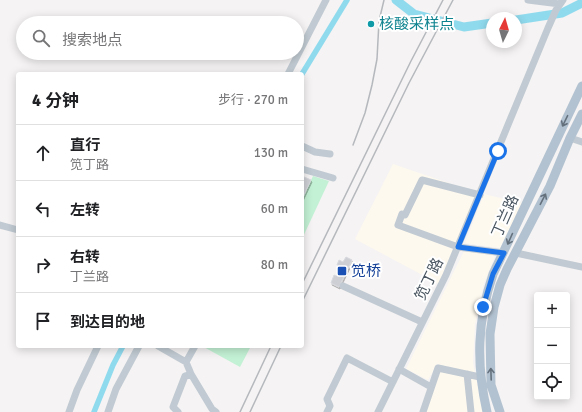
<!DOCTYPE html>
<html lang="zh">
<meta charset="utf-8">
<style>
body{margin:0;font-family:Signika,"Noto Sans SC",sans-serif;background:#f6f6f6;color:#202124}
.controls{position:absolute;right:12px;bottom:12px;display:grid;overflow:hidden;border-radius:4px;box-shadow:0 2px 10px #0003}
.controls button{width:36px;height:36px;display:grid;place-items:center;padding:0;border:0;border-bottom:1px solid #e0e0e0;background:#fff;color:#202124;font:20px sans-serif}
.compass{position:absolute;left:486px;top:12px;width:36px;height:36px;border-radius:50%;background:#fff;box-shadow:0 2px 10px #0003;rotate:5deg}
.stop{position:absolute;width:12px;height:12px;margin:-9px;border:3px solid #1a73e8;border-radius:50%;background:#fff}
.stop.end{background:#1a73e8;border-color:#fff;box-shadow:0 1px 4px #0008}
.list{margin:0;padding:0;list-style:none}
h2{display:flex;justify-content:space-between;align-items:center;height:52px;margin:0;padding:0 16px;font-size:17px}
h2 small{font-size:13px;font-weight:400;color:#757577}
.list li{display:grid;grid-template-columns:26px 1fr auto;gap:12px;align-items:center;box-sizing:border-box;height:56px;padding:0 16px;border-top:1px solid #e0e0e0}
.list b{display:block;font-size:15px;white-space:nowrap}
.list p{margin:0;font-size:13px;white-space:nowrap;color:#757577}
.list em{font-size:13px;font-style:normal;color:#757577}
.icon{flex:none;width:22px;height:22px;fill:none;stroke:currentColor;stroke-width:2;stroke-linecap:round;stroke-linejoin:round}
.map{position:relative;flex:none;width:582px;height:412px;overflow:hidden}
.search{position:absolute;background:#fff;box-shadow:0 2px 10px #0003;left:16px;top:16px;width:288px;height:44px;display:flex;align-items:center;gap:10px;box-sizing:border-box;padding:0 14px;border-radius:22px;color:#757577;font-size:15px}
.panel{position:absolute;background:#fff;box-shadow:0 2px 10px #0003;left:16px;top:72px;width:288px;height:276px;border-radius:4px}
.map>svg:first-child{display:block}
.commercial{fill:#fdf9ef}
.green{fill:#c3f1d5}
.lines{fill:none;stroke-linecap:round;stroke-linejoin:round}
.canal{stroke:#90daee;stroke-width:5.5}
.river{stroke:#90daee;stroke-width:9}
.building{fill:#cdcfd5;stroke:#d7d9de;filter:url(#shadow)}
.minor{stroke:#c1cad2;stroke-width:7}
.major{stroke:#b3c2d1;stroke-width:9}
.rail{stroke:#b5b8bd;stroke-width:1.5}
.oneway{stroke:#64717d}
.route{stroke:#1a73e8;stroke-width:5}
.culture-dot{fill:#0f9aa8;stroke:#fff;stroke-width:1.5}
.transit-dot{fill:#1a4fb4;stroke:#fff;stroke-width:1.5}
.labels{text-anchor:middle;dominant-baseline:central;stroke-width:4;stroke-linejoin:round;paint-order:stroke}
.culture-label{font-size:15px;fill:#0d838f;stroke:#fff;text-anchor:start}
.street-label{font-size:15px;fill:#4a5661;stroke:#fff}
.transit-label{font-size:15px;fill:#164399;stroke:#fff;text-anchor:start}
</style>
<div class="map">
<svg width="582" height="412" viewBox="0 0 582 412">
<defs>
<filter id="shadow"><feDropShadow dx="1" dy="2" stdDeviation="0" flood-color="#0004"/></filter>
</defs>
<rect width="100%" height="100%" fill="#f5f3f3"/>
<!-- commercial -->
<path class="commercial" d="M 393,164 L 478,193 L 439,284 L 355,239 Z
M 484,194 L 522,203 L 500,248 L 465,243 Z
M 464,251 L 488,253 L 495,256 L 484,283 L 475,324 L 473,362 L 475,374 L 437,364 L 428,380 L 406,369 Z
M 439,372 L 476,378 L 484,412 L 425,412 Z"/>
<!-- green -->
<path class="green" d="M 313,176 L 329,181 L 302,239 L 302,199 Z
M 202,346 L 251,346 L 240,367 Z"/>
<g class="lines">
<!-- canal -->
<path class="canal" d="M 302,74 L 347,0
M 94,412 L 113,365 L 123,346"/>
<!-- river -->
<path class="river" d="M 396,0 L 414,14 L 464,27 L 492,23
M 516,20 L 562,13 L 582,3"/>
</g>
<!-- building -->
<path class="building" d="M 302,176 L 311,180 L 302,199 Z
M 346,257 L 352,260 L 339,287 L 331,283 L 334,275 L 336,276 L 341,267 L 337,265 L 339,260 L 343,262 Z"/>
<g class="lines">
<!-- minor -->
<path class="minor" d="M 528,0 L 560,4
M 288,74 L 326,0
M 570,138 L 582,142
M 302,146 L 315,152 L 330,154
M 302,169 L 333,178
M 480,195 L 422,180 L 405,215 L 402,214 L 398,225 L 458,247 L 504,253
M 0,225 L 18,230
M 516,253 L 582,267
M 343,286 L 422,322
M 158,346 L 186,362 L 191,374 L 212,409 L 216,412
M 186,362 L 195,346
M 399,369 L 431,387
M 467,374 L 471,412
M 69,412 L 77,390 L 98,346
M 108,412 L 116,389 L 139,346
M 178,412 L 173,407 L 185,376 L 191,374
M 327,412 L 330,406 L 327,399 L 347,358 L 393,382
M 378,412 L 446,275 L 548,28 L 556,10 L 563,0
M 423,412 L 438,368 L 480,377"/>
<!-- major -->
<path class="major" d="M 487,412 C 476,364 477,321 493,274 L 582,86
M 500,412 L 491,385 L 490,334 L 494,307 L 500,285 L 507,269 L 550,186 L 570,138 L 582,114"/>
<!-- rail -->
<path class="rail" d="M 353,145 L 365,113 L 372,85 L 377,59 L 379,21 L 384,0
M 302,284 L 411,61 L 443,0
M 302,302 L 409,83 L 453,0
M 240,412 L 271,346
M 250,412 L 281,346"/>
</g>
<!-- one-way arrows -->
<defs><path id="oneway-shaft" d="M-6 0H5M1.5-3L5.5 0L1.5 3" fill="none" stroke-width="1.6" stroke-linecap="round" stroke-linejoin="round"/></defs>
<g class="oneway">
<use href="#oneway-shaft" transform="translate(565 121) rotate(116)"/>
<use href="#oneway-shaft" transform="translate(543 199) rotate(-63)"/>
<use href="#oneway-shaft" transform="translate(510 239) rotate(114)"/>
<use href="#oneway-shaft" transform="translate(491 374) rotate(-92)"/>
</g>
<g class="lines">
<!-- route -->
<path class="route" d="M 483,307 L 493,274 L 504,253 L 458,247 L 498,151"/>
</g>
<!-- markers -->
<circle class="culture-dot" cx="371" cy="24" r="4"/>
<rect class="transit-dot" x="337" y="266" width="10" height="10" rx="2"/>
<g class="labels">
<!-- culture labels -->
<g class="culture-label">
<text x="379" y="24">核酸采样点</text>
</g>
<!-- street labels -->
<g class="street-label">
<text transform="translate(505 216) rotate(-66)">丁兰路</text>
<text transform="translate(429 279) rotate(-64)">笕丁路</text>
</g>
<!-- transit labels -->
<g class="transit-label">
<text x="351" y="271">笕桥</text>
</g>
</g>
</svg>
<div class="controls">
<button>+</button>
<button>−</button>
<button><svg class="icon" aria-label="locate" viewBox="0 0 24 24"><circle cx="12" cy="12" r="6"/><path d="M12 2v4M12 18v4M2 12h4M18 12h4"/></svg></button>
</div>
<svg class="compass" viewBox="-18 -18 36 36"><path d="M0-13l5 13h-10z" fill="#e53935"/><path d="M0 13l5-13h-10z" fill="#757577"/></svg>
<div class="stop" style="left:498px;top:151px"></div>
<div class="stop end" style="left:483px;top:307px"></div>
<div class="search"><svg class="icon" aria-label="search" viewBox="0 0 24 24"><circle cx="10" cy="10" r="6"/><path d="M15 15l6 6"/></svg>搜索地点</div>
<section class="panel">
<h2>4 分钟<small>步行 · 270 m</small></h2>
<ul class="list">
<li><svg class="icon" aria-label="ahead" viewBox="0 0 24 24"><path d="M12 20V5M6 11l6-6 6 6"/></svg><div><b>直行</b><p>笕丁路</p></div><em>130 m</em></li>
<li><svg class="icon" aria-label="left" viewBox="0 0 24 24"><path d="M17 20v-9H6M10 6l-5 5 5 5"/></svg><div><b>左转</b></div><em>60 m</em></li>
<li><svg class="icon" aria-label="right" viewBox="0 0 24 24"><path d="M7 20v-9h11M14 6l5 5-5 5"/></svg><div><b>右转</b><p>丁兰路</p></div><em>80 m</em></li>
<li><svg class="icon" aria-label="arrive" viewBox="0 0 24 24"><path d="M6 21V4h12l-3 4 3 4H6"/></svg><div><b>到达目的地</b></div></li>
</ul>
</section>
</div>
